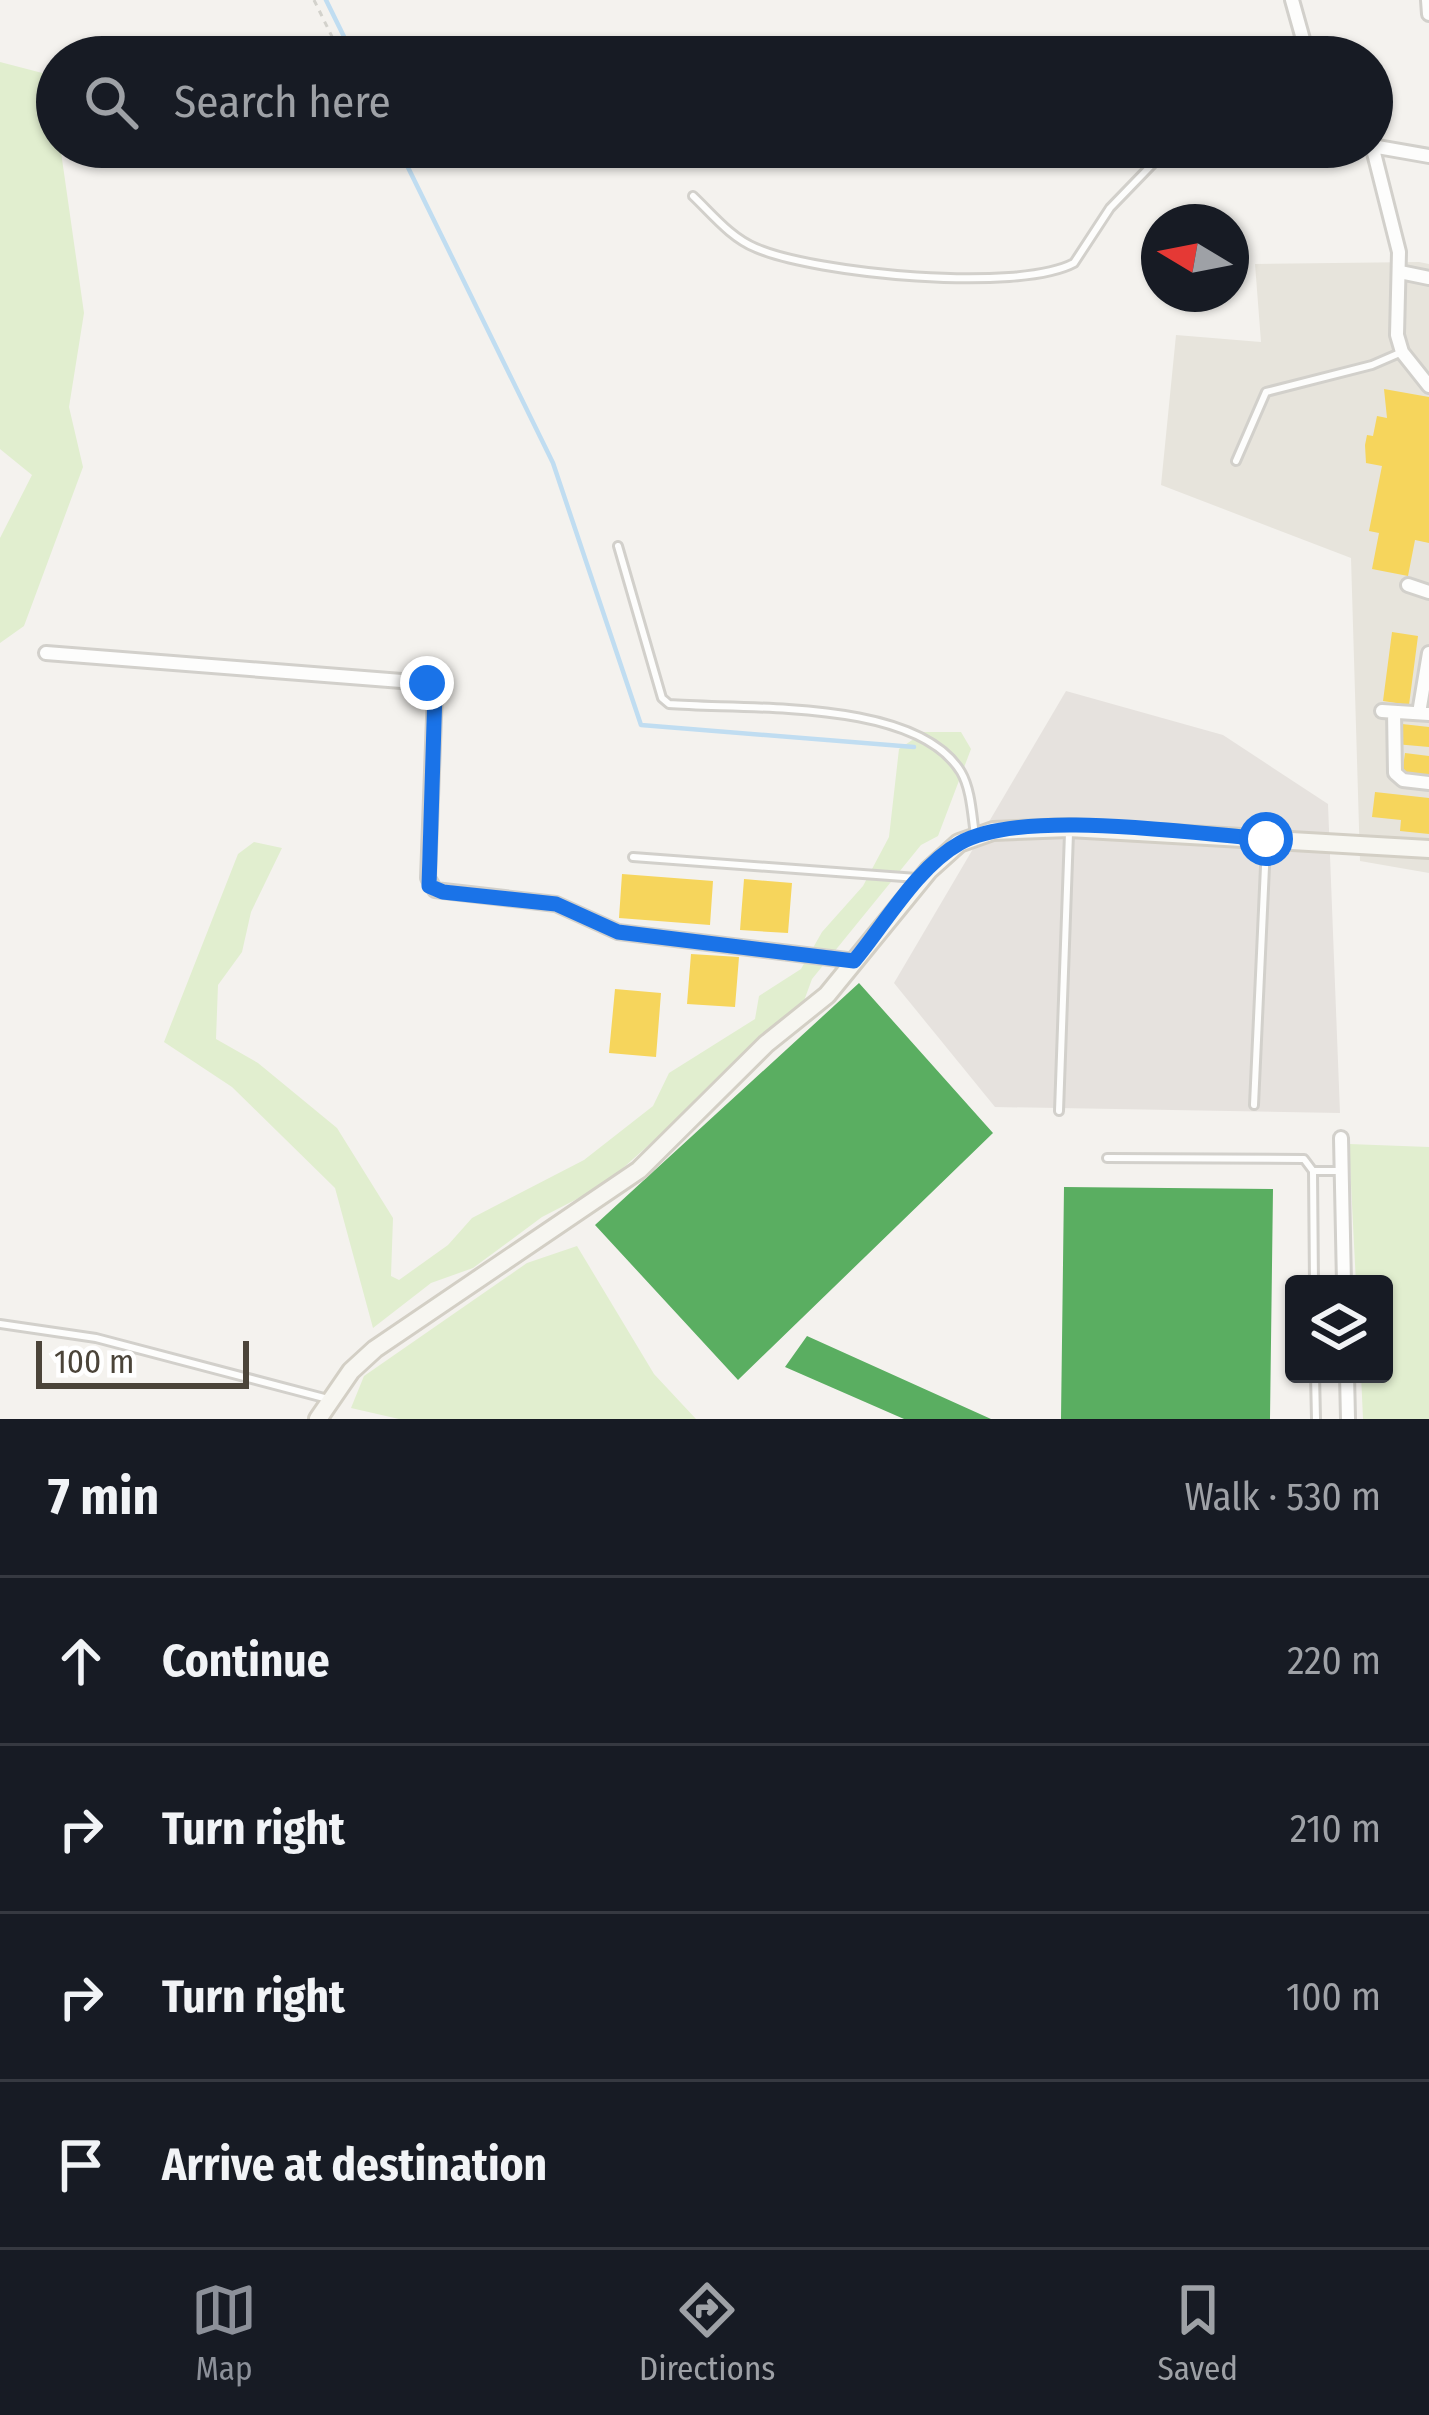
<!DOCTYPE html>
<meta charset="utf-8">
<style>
body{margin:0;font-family:"Fira Sans Condensed",sans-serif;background:#242831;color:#f1f3f6}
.controls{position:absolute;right:36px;bottom:36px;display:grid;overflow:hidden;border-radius:12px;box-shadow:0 3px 9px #0004}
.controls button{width:108px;height:108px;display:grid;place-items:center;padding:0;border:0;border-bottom:3px solid #363941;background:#171b24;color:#f1f3f6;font:60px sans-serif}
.compass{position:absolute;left:1141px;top:204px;width:108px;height:108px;border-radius:50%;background:#171b24;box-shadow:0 3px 9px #0004;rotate:280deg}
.scale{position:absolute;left:36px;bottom:30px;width:213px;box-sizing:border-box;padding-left:12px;border:6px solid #4b4439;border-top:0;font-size:33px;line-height:42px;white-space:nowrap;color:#4b4439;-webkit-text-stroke:9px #fff;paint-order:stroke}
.stop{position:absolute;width:36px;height:36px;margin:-27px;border:9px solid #1a73e8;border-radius:50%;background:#fff}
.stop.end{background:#1a73e8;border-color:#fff;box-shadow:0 3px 12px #0008}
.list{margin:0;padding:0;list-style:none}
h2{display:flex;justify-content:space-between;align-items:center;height:156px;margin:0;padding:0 48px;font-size:51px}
h2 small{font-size:39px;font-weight:400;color:#9ea1a6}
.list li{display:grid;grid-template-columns:78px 1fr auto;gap:36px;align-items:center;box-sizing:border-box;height:168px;padding:0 48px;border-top:3px solid #363941}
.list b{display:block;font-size:45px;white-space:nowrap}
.list em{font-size:39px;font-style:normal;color:#9ea1a6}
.icon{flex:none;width:66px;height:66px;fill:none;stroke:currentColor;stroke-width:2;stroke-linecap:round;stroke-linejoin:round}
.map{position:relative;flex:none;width:1429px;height:1419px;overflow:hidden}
.search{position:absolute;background:#171b24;box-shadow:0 3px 9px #0004;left:36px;right:36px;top:36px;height:132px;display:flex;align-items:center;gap:30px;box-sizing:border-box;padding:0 42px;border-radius:66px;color:#9ea1a6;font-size:45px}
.sheet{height:828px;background:#171b24}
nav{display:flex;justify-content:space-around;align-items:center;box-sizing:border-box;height:168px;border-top:3px solid #363941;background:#171b24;font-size:33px;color:#9ea1a6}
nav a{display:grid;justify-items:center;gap:6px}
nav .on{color:#8c9099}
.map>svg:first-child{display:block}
.residential{fill:#e7e4dc}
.industrial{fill:#e6e2de}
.green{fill:#e1eecf}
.homes{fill:#f6d55c}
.public{fill:#5aae61}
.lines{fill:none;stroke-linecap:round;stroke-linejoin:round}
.stream{stroke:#c0ddf1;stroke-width:4.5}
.lane-casing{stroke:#d2d0cb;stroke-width:12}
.street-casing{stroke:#d2d0cb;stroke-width:18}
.secondary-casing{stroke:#d3cfc5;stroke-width:22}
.path{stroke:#d3d2cc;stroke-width:3;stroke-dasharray:6 6;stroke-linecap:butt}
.lane{stroke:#fdfdfc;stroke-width:6}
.street{stroke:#fdfdfc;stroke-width:12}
.secondary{stroke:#f7f6f1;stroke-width:16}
.route{stroke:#1a73e8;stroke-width:15}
</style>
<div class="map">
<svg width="1429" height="1419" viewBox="0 0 1429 1419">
<rect width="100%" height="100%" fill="#f4f2ee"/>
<!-- residential -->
<path class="residential" d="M 1419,262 L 1429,264 L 1429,873 L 1360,861 L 1351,558 L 1161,485 L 1176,335 L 1261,342 L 1255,264 Z"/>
<!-- industrial -->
<path class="industrial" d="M 1066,691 L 1223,735 L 1328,804 L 1340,1113 L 995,1107 L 894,983 Z"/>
<!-- green -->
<path class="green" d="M 0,62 L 50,75 L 84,313 L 69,407 L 83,467 L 24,626 L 0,643 L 0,538 L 32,475 L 0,449 Z
M 924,732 L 961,732 L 971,749 L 938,836 L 921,845 L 812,979 L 801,1009 L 604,1185 L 542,1217 L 473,1268 L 431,1283 L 373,1328 L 335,1188 L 232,1087 L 164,1042 L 238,854 L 254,842 L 282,848 L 251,912 L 242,952 L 218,985 L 216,1039 L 258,1063 L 337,1128 L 393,1218 L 391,1276 L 399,1280 L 448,1245 L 472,1218 L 584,1160 L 653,1106 L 669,1073 L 755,1019 L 759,996 L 801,969 L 822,932 L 863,886 L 889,837 L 899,749 Z
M 1349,1144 L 1429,1147 L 1429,1419 L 1363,1419 L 1361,1374 L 1384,1374 L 1384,1284 L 1356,1284 Z
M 577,1246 L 654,1374 L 696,1419 L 399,1419 L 351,1408 L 364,1376 L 527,1263 Z"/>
<!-- homes -->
<path class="homes" d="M 1384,389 L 1429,397 L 1429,543 L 1415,540 L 1408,576 L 1372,569 L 1379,533 L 1369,531 L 1382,466 L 1366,463 L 1365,445 L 1367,435 L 1373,436 L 1377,416 L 1387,418 Z
M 1392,632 L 1418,636 L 1409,705 L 1383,701 Z
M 1402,724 L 1429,727 L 1429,747 L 1395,744 Z
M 1405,753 L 1429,756 L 1429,777 L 1402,774 Z
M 1375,792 L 1429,798 L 1429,834 L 1400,831 L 1401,820 L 1372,817 Z
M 622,874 L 713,881 L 710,925 L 619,918 Z
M 744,879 L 792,883 L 788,933 L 740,930 Z
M 691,954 L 739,957 L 735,1007 L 687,1004 Z
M 615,989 L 661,993 L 656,1057 L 609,1053 Z"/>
<!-- public -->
<path class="public" d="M 859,983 L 993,1133 L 738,1380 L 595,1225 Z
M 1064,1187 L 1273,1189 L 1270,1419 L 1061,1419 Z
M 807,1336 L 991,1419 L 904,1419 L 785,1367 Z"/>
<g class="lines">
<!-- stream -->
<path class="stream" d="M 326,0 L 354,57
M 398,147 L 553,463 L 641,725 L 914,747"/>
<defs>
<path id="lane" d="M 693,196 C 712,214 731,238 756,248 C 816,274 1018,293 1074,263 L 1110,208 L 1169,147
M 1236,461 L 1266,392 L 1372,365 L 1402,352
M 618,546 L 662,698 L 669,704 C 746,710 916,698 961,772 C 971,789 972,815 975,835
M 633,857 L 917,878
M 1254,1105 L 1266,845
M 1059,1111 L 1069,833
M 1107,1158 L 1304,1159 L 1313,1171 L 1340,1171
M 1313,1171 L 1314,1284
M 0,1324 L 96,1338 L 328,1399
M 1315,1374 L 1316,1419"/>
<path id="street" d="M 1292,0 L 1308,57
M 1428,0 L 1429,14
M 1372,145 L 1399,252 L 1397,335 L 1402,352 L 1429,386
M 1372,146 L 1429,156
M 1400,272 L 1429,278
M 1408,585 L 1429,592
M 46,653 L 427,683 L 435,691 L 428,878 L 435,890 L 556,904 L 618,932 L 855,961
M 1382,711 L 1429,714
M 1394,712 L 1395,773 L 1403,780 L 1429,783
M 1419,713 L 1429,653
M 1341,1138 L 1344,1284
M 1347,1374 L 1348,1419"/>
<path id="secondary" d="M 318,1419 L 351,1371 L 375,1349 L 639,1170 L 766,1044 L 827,995 L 929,870 L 959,843 L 993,831 L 1069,828 L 1429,849"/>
</defs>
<!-- lane casing -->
<use href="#lane" class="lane-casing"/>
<!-- street casing -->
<use href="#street" class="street-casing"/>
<!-- secondary casing -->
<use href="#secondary" class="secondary-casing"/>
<!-- path -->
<path class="path" d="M 314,0 L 342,57"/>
<!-- lane -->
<use href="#lane" class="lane"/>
<!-- street -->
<use href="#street" class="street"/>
<!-- secondary -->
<use href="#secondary" class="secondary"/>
</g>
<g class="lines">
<!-- route -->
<path class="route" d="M 427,683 L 435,691 L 429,886 L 443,892 L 556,904 L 618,932 L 854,961 C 885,924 917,867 960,843 C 1022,808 1193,834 1266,839"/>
</g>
</svg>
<div class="controls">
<button><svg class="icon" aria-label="layers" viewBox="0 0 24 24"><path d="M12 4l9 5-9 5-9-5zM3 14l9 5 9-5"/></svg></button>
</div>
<svg class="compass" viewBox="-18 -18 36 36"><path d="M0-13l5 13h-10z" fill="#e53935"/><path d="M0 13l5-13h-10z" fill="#9ea1a6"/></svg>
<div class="scale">100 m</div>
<div class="stop" style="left:1266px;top:839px"></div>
<div class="stop end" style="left:427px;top:683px"></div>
<div class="search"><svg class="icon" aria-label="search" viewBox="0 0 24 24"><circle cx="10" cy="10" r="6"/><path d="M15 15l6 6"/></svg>Search here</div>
</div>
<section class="sheet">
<h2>7 min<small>Walk · 530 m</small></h2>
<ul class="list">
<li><svg class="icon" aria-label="ahead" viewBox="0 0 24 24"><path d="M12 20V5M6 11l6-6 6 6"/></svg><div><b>Continue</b></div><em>220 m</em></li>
<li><svg class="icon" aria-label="right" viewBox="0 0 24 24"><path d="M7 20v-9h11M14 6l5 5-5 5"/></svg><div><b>Turn right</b></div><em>210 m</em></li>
<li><svg class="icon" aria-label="right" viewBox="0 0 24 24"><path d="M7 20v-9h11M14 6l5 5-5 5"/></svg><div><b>Turn right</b></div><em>100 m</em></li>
<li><svg class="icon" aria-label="arrive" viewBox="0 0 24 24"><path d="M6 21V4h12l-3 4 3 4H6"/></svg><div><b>Arrive at destination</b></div></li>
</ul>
</section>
<nav>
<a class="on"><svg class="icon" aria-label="map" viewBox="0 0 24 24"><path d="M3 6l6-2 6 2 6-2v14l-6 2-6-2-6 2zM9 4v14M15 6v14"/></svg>Map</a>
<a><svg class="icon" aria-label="directions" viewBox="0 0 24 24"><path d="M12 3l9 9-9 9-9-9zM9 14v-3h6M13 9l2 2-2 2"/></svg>Directions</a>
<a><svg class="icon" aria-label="saved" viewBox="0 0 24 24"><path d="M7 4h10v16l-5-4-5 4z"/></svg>Saved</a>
</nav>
